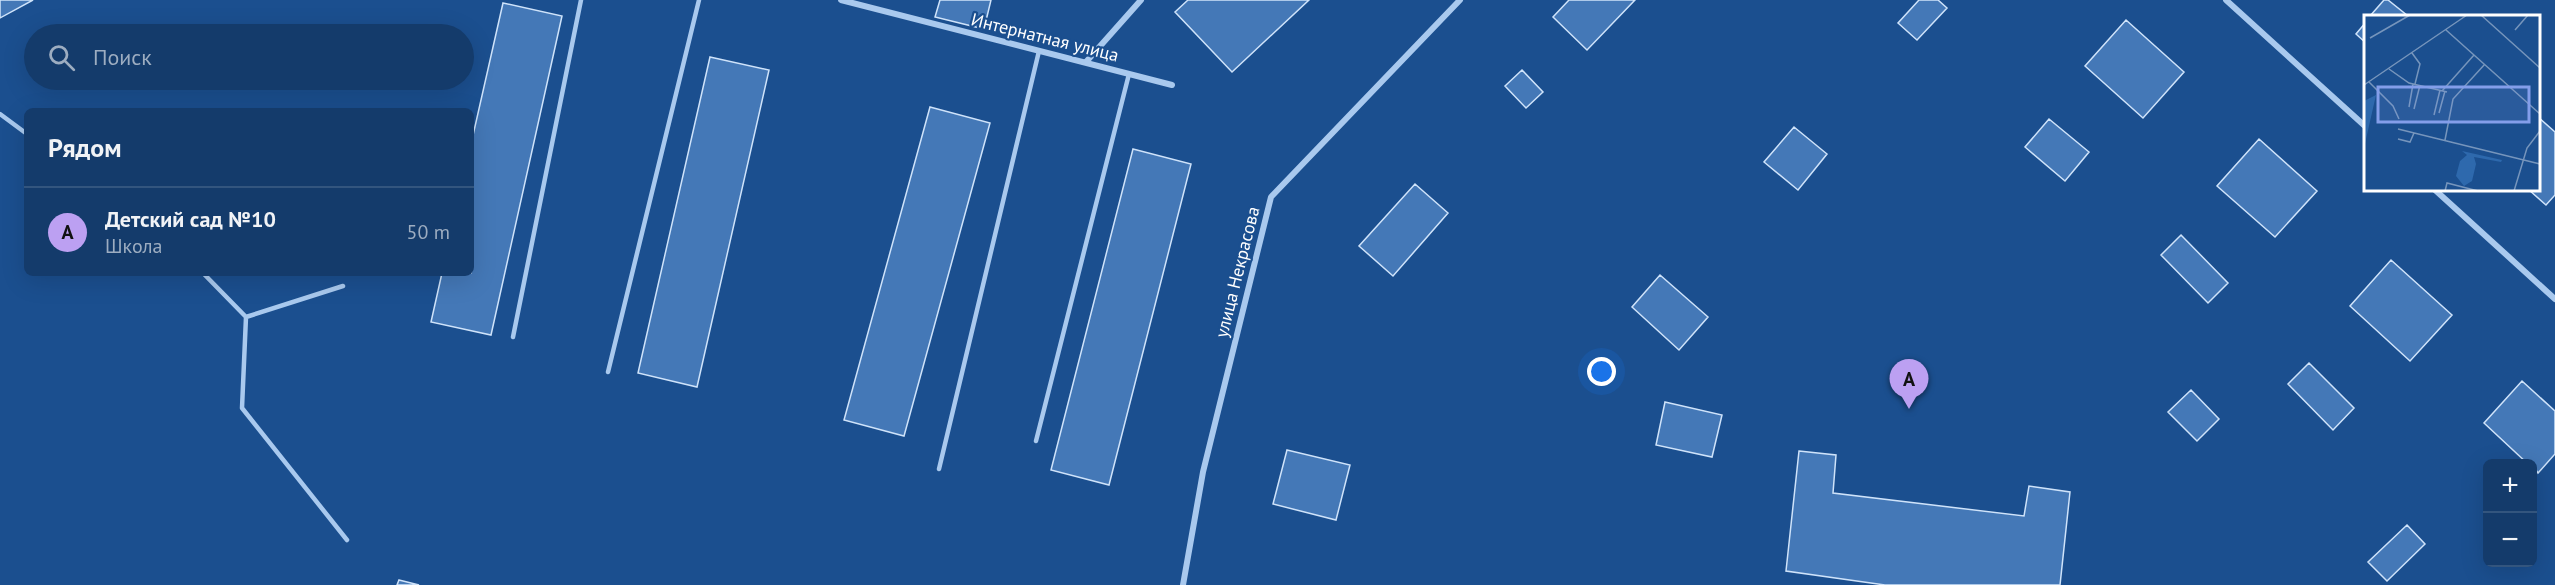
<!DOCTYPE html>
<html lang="ru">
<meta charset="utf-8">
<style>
body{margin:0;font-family:"PT Sans",sans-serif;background:#214673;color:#f1f3f6}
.controls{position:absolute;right:18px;bottom:18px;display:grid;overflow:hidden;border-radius:9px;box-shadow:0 6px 24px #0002}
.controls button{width:54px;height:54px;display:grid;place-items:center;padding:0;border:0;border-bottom:2px solid #33557e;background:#143b6b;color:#f1f3f6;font:30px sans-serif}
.you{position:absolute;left:1602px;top:372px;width:21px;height:21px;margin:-15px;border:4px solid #fff;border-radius:50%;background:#1a73e8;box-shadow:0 0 0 9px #1a73e833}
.badge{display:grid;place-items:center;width:39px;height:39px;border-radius:50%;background:#bca0f2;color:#111;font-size:20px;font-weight:700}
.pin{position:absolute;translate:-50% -50px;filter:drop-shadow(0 2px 3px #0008)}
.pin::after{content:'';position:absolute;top:32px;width:21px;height:18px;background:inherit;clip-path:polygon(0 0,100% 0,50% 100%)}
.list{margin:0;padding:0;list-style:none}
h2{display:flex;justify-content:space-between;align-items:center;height:78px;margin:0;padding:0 24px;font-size:26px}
h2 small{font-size:20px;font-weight:400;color:#9dadc1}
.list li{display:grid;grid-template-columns:39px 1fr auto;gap:18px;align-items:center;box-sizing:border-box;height:90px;padding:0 24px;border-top:2px solid #33557e}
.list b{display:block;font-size:22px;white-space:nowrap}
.list p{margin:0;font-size:20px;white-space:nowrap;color:#9dadc1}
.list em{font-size:20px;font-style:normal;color:#9dadc1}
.icon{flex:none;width:33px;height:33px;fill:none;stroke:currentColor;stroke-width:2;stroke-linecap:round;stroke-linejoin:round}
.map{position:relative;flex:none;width:2555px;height:585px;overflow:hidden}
.search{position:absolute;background:#143b6b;box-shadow:0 6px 24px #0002;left:24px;top:24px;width:450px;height:66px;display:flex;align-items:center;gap:15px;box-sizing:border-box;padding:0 21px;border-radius:33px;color:#9dadc1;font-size:22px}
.panel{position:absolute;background:#143b6b;box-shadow:0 6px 24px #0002;left:24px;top:108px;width:450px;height:168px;border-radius:9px}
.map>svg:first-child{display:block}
.building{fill:#4478b7;stroke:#cfe3fa;stroke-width:1.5}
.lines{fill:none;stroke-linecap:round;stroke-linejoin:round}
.service{stroke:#a9c9ee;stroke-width:4.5}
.minor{stroke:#a9c9ee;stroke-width:6}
.labels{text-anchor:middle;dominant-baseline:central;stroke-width:4.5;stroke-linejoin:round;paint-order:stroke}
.street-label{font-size:18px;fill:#fff;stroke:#1b4f8f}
.inset-road{fill:none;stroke:#7695bc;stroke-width:1.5}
.view{fill:#839eea;fill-opacity:0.15;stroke:#839eea;stroke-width:3}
.inset-edge{fill:none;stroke:#fff;stroke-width:3}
</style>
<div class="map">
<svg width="2555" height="585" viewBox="0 0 2555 585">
<rect width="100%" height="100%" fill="#1b4f8f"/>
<!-- building -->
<path class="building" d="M 0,0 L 33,0 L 0,18 Z
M 940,0 L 991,0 L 984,29 L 935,17 Z
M 1188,0 L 1309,0 L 1232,72 L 1175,12 Z
M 1569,0 L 1635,0 L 1587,50 L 1553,17 Z
M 1919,0 L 1938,0 L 1947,8 L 1917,40 L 1898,23 Z
M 2384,0 L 2388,0 L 2408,16 L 2370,16 Z
M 503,3 L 562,16 L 491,335 L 431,322 L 442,273 L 471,273 L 471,144 Z
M 2126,20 L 2184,72 L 2143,118 L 2085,66 Z
M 2366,22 L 2366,43 L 2356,34 Z
M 710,57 L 769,70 L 697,387 L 638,373 Z
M 1522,70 L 1543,92 L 1526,108 L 1505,86 Z
M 930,107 L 990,123 L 904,436 L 844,420 Z
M 2538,117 L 2555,132 L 2555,195 L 2546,205 L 2528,189 L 2538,189 Z
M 2049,119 L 2089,152 L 2065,181 L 2025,147 Z
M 1794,127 L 1827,154 L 1798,190 L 1764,162 Z
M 2259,139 L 2317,191 L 2275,237 L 2217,186 Z
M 1133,149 L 1191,164 L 1109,485 L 1051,470 Z
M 1415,184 L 1448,213 L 1393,276 L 1359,246 Z
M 2181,235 L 2228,283 L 2208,303 L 2161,255 Z
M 2391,260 L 2452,315 L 2410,361 L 2350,306 Z
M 1660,275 L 1708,317 L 1679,350 L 1632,307 Z
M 2309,363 L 2354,408 L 2333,430 L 2288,384 Z
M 2522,381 L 2555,411 L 2555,454 L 2538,473 L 2532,464 L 2528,464 L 2484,423 Z
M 2191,390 L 2219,419 L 2197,441 L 2168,412 Z
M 1665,402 L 1722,415 L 1712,457 L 1656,445 Z
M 1287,450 L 1350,465 L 1336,520 L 1273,504 Z
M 1799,451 L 1836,455 L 1833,493 L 2024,516 L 2029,486 L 2070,492 L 2060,585 L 1885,585 L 1786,571 Z
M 2407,525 L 2425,544 L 2387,581 L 2368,562 Z
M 399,580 L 419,585 L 397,585 Z"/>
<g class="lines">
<!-- service -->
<path class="service" d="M 0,114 L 27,134
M 203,273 L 246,317 L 242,408 L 347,540
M 246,317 L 343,286
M 513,337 L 581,0
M 608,372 L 699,0
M 1036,441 L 1129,74
M 939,469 L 1039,51"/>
<!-- minor -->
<path class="minor" d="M 841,0 L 1172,85
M 2226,0 L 2366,127
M 1086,62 L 1141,0
M 2434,189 L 2555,299
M 1183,585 L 1203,472 L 1271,197 L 1460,0"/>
</g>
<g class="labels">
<!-- street labels -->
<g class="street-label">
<text transform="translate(1045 37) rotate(14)">Интернатная улица</text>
<text transform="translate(1237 272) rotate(-76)">улица Некрасова</text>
</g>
</g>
<!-- overview -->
<g transform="translate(2364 15)">
<rect width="176" height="176" fill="#1b4f8f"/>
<path d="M 12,80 L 0,133 L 0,86 ZM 98,136 L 138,145 L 137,147 L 110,142 L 112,149 L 108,166 L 100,171 L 92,161 L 96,146 L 103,140 Z" fill="#2e69ad"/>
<path class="inset-road" d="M 117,0 L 176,53M 82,15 L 176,99M 151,15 L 164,0M 6,23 L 46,0M 48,38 L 56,49 L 51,69M 25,54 L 45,68 L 83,77M 5,67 L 29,91 L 35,104M 0,70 L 103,0M 78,76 L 110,40M 45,92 L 49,69M 50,94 L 56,70M 75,98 L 81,76M 70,100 L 76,75M 34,114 L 176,149M 34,124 L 46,127 L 50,118M 81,125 L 89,84 L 121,49M 81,176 L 83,168 L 114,176M 150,176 L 163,133 L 176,116"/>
<path class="view" d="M 14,72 L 165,72 L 165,107 L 14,107 Z"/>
<rect width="176" height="176" class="inset-edge"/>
</g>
</svg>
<div class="controls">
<button>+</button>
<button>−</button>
</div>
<div class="you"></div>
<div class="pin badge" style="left:1909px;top:409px">A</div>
<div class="search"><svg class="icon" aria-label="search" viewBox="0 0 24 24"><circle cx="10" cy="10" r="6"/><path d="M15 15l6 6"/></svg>Поиск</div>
<section class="panel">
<h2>Рядом<small></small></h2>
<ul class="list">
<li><span class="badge">A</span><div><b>Детский сад №10</b><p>Школа</p></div><em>50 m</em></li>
</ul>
</section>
</div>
